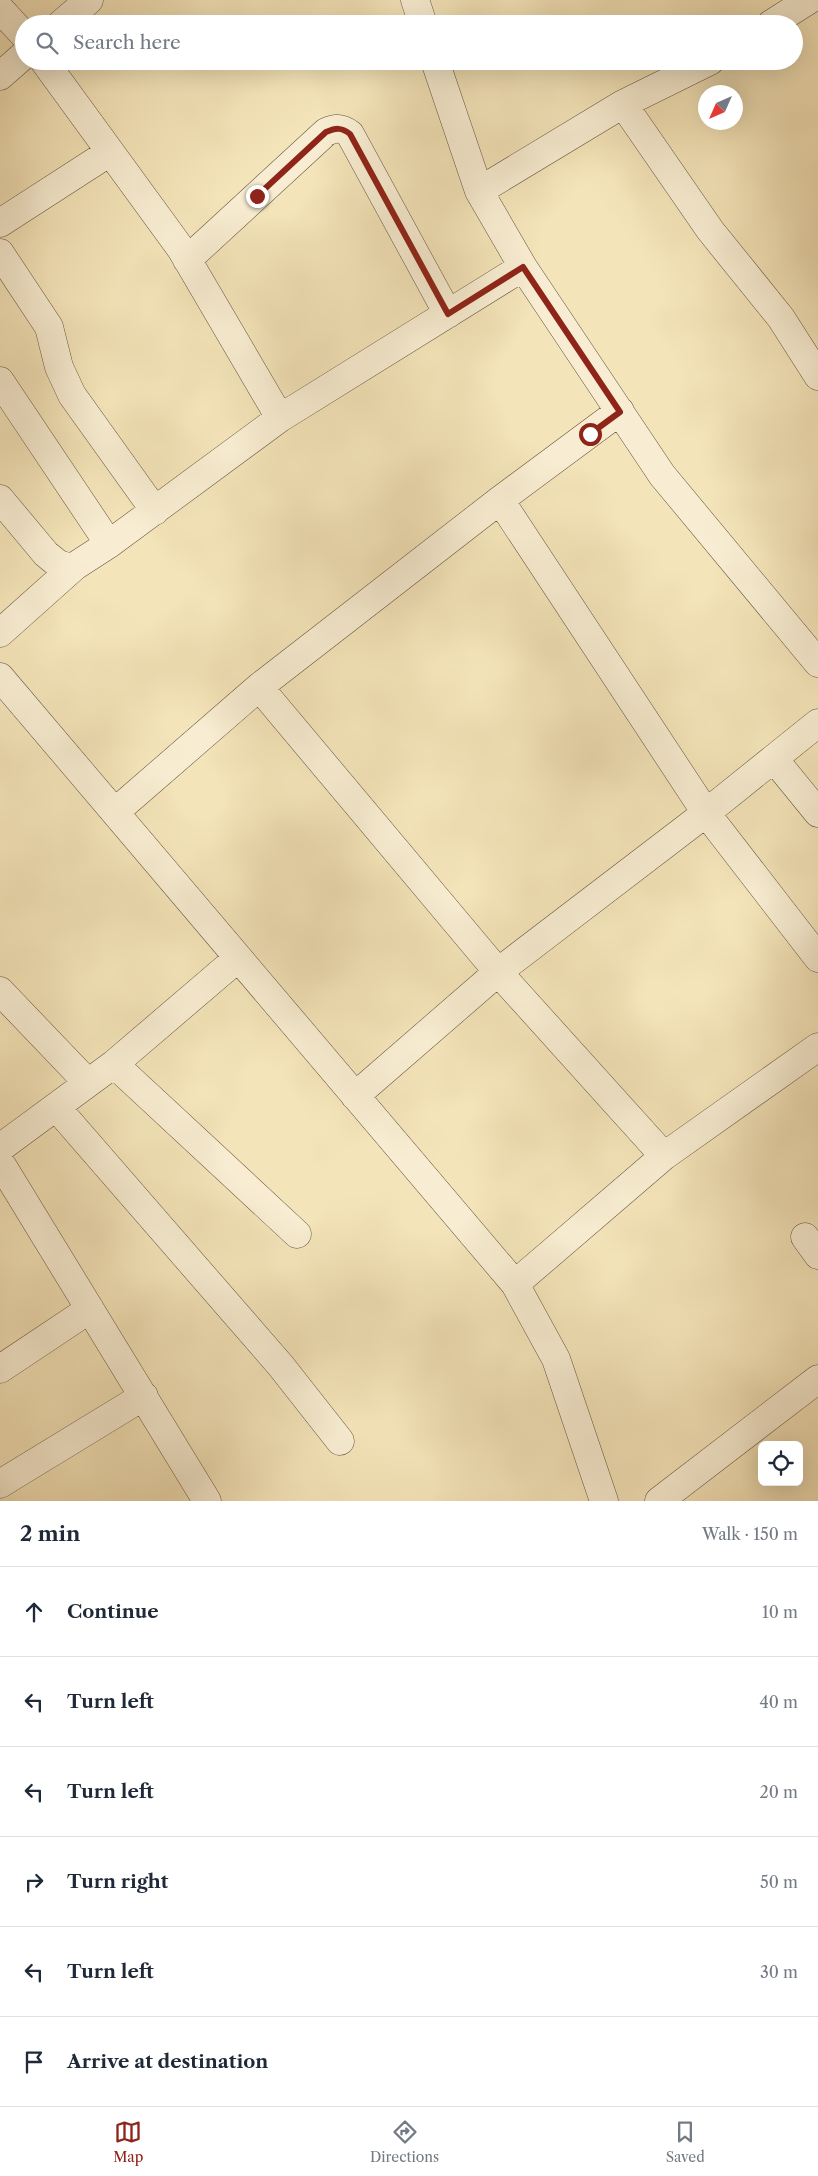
<!DOCTYPE html>
<meta charset="utf-8">
<style>
body{margin:0;font-family:"Libre Caslon Text",serif;background:#f6f6f7;color:#1f2937}
.controls{position:absolute;right:15px;bottom:15px;display:grid;overflow:hidden;border-radius:8px;box-shadow:0 5px 20px #0002}
.controls button{width:45px;height:45px;display:grid;place-items:center;padding:0;border:0;border-bottom:1px solid #e0e1e3;background:#fff;color:#1f2937;font:25px sans-serif}
.compass{position:absolute;left:698px;top:85px;width:45px;height:45px;border-radius:50%;background:#fff;box-shadow:0 5px 20px #0002;rotate:225deg}
.stop{position:absolute;width:15px;height:15px;margin:-11px;border:4px solid #8f2418;border-radius:50%;background:#fff}
.stop.end{background:#8f2418;border-color:#fff;box-shadow:0 1px 5px #0008}
.list{margin:0;padding:0;list-style:none}
h2{display:flex;justify-content:space-between;align-items:center;height:65px;margin:0;padding:0 20px;font-size:21px}
h2 small{font-size:16px;font-weight:400;color:#747a83}
.list li{display:grid;grid-template-columns:32px 1fr auto;gap:15px;align-items:center;box-sizing:border-box;height:90px;padding:0 20px;border-top:1px solid #e0e1e3}
.list b{display:block;font-size:19px;white-space:nowrap}
.list em{font-size:16px;font-style:normal;color:#747a83}
.icon{flex:none;width:28px;height:28px;fill:none;stroke:currentColor;stroke-width:2;stroke-linecap:round;stroke-linejoin:round}
.map{position:relative;flex:none;width:818px;height:1501px;overflow:hidden}
.search{position:absolute;background:#fff;box-shadow:0 5px 20px #0002;left:15px;right:15px;top:15px;height:55px;display:flex;align-items:center;gap:12px;box-sizing:border-box;padding:0 18px;border-radius:28px;color:#747a83;font-size:19px}
.sheet{height:605px;background:#fff}
nav{display:flex;justify-content:space-around;align-items:center;box-sizing:border-box;height:70px;border-top:1px solid #e0e1e3;background:#fff;font-size:14px;color:#747a83}
nav a{display:grid;justify-items:center;gap:2px}
nav .on{color:#8f2418}
.map>svg:first-child{display:block}
.lines{fill:none;stroke-linecap:round;stroke-linejoin:round}
.minor-casing{stroke:#64553d;stroke-width:29}
.minor{stroke:#f8edd2;stroke-width:28}
.route{stroke:#8f2418;stroke-width:6}
</style>
<div class="map">
<svg width="818" height="1501" viewBox="0 0 818 1501">
<rect width="100%" height="100%" fill="#f4e4b9"/>
<filter id="stains"><feTurbulence type="fractalNoise" baseFrequency=".004" numOctaves="4"/><feColorMatrix values="0 0 0 0 .2 0 0 0 0 .09 0 0 0 0 .02 0 0 0 .5 -.17"/></filter>
<radialGradient id="worn" r=".72"><stop offset=".6" stop-color="#630" stop-opacity="0"/><stop offset="1" stop-color="#630" stop-opacity=".3"/></radialGradient>
<g class="lines">
<defs>
<path id="minor" d="M 415,0 L 423,24
M 0,9 L 24,35
M 61,24 L 89,0
M 771,24 L 809,0
M 44,61 L 181,249 L 280,418 L 523,267 L 662,475 L 818,663
M 435,61 L 479,191
M 0,76 L 24,55
M 623,104 L 710,230 L 781,318 L 818,376
M 0,223 L 110,152
M 0,253 L 49,327 L 59,367 L 72,395 L 155,511
M 187,260 L 326,132 C 336,128 341,127 350,134 L 448,314
M 523,267 L 479,191 L 623,104 L 710,61
M 0,381 L 109,544
M 0,499 L 46,554 L 57,563 L 66,567 L 75,566 L 109,544 L 280,418
M 500,500 L 706,813 L 818,958
M 0,633 L 75,566
M 0,677 L 515,1284 L 556,1359 L 604,1501
M 259,687 L 498,972 L 664,1156
M 774,759 L 818,813
M 115,812 L 259,687 L 500,500 L 620,411
M 0,991 L 88,1083
M 114,1064 L 297,1234
M 355,1096 L 498,972 L 706,813 L 818,723
M 56,1107 L 281,1366 L 340,1441
M 0,1148 L 114,1064 L 238,958
M 0,1162 L 207,1501
M 805,1237 L 818,1255
M 515,1284 L 664,1156 L 818,1047
M 0,1369 L 90,1309
M 0,1484 L 144,1396
M 659,1501 L 818,1379"/>
</defs>
<!-- minor casing -->
<use href="#minor" class="minor-casing"/>
<!-- minor -->
<use href="#minor" class="minor"/>
</g>
<g class="lines">
<!-- route -->
<path class="route" d="M 257,196 L 326,132 C 336,128 341,127 350,134 L 448,314 L 523,267 L 620,412 L 590,434"/>
</g>
<rect width="100%" height="100%" filter="url(#stains)"/>
<rect width="100%" height="100%" fill="url(#worn)"/>
</svg>
<div class="controls">
<button><svg class="icon" aria-label="locate" viewBox="0 0 24 24"><circle cx="12" cy="12" r="6"/><path d="M12 2v4M12 18v4M2 12h4M18 12h4"/></svg></button>
</div>
<svg class="compass" viewBox="-18 -18 36 36"><path d="M0-13l5 13h-10z" fill="#e53935"/><path d="M0 13l5-13h-10z" fill="#747a83"/></svg>
<div class="stop" style="left:590px;top:434px"></div>
<div class="stop end" style="left:257px;top:196px"></div>
<div class="search"><svg class="icon" aria-label="search" viewBox="0 0 24 24"><circle cx="10" cy="10" r="6"/><path d="M15 15l6 6"/></svg>Search here</div>
</div>
<section class="sheet">
<h2>2 min<small>Walk · 150 m</small></h2>
<ul class="list">
<li><svg class="icon" aria-label="ahead" viewBox="0 0 24 24"><path d="M12 20V5M6 11l6-6 6 6"/></svg><div><b>Continue</b></div><em>10 m</em></li>
<li><svg class="icon" aria-label="left" viewBox="0 0 24 24"><path d="M17 20v-9H6M10 6l-5 5 5 5"/></svg><div><b>Turn left</b></div><em>40 m</em></li>
<li><svg class="icon" aria-label="left" viewBox="0 0 24 24"><path d="M17 20v-9H6M10 6l-5 5 5 5"/></svg><div><b>Turn left</b></div><em>20 m</em></li>
<li><svg class="icon" aria-label="right" viewBox="0 0 24 24"><path d="M7 20v-9h11M14 6l5 5-5 5"/></svg><div><b>Turn right</b></div><em>50 m</em></li>
<li><svg class="icon" aria-label="left" viewBox="0 0 24 24"><path d="M17 20v-9H6M10 6l-5 5 5 5"/></svg><div><b>Turn left</b></div><em>30 m</em></li>
<li><svg class="icon" aria-label="arrive" viewBox="0 0 24 24"><path d="M6 21V4h12l-3 4 3 4H6"/></svg><div><b>Arrive at destination</b></div></li>
</ul>
</section>
<nav>
<a class="on"><svg class="icon" aria-label="map" viewBox="0 0 24 24"><path d="M3 6l6-2 6 2 6-2v14l-6 2-6-2-6 2zM9 4v14M15 6v14"/></svg>Map</a>
<a><svg class="icon" aria-label="directions" viewBox="0 0 24 24"><path d="M12 3l9 9-9 9-9-9zM9 14v-3h6M13 9l2 2-2 2"/></svg>Directions</a>
<a><svg class="icon" aria-label="saved" viewBox="0 0 24 24"><path d="M7 4h10v16l-5-4-5 4z"/></svg>Saved</a>
</nav>
